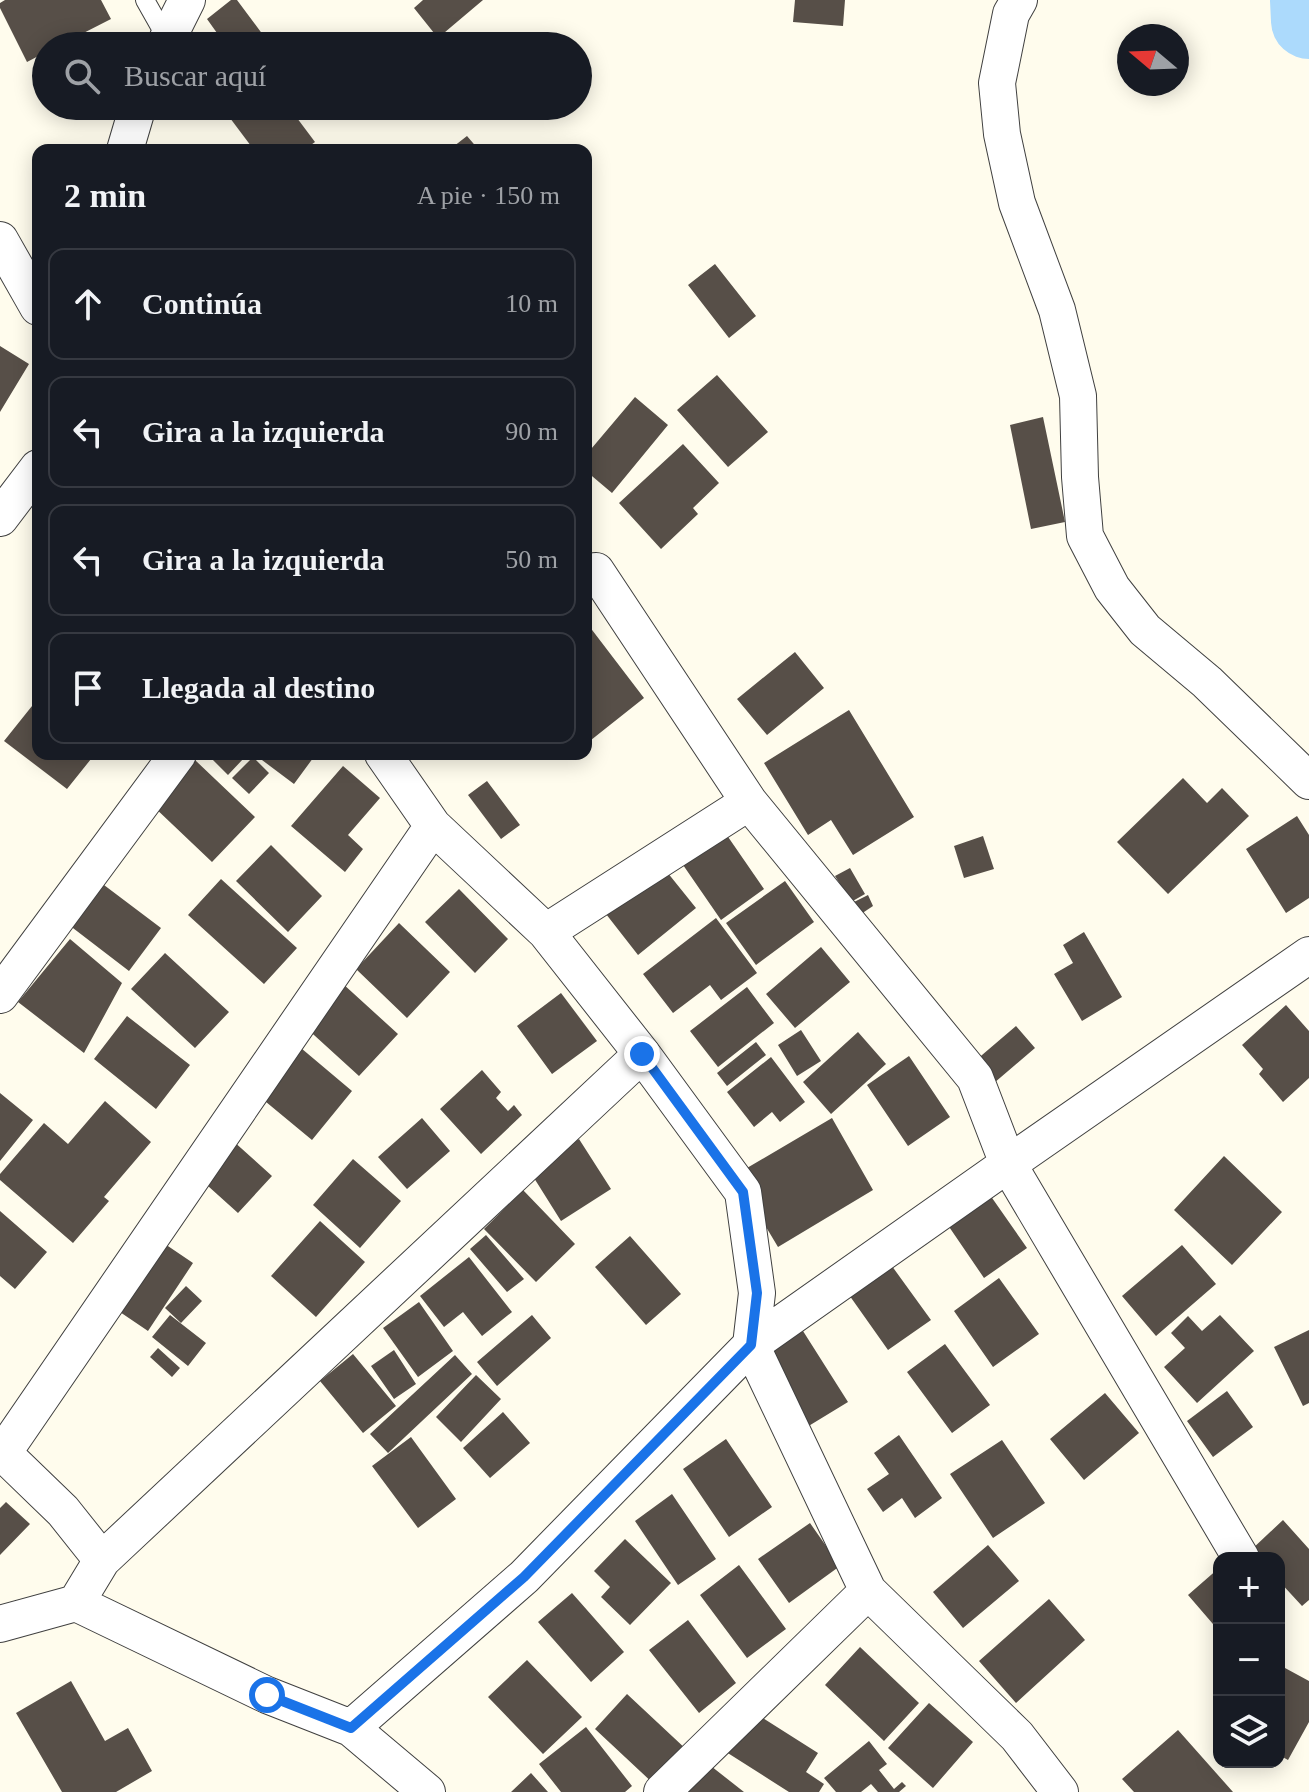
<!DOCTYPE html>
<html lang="es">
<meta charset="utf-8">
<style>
body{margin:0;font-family:"Times New Roman",serif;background:#242831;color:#f1f3f6}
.controls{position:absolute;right:24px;bottom:24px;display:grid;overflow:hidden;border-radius:16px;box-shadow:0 4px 20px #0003}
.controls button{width:72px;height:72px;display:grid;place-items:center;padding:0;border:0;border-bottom:2px solid #363941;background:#171b24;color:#f1f3f6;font:40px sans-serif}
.compass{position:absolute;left:1117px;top:24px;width:72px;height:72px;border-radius:50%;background:#171b24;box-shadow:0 4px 20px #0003;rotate:289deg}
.stop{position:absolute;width:24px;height:24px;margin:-18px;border:6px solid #1a73e8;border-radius:50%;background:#fff}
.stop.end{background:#1a73e8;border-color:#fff;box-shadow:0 2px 8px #0008}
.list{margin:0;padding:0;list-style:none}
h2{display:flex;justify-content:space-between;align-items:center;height:104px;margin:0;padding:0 32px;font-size:34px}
h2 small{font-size:26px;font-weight:400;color:#9ea1a6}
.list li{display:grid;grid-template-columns:52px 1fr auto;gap:24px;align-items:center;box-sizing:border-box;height:112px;margin:0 16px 16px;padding:0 16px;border:2px solid #363941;border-radius:16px}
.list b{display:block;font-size:30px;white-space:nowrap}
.list em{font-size:26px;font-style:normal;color:#9ea1a6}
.icon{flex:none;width:44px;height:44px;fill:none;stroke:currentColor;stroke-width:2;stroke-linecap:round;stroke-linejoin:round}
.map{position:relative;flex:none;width:1309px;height:1792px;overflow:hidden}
.search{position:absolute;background:#171b24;box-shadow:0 4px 20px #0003;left:32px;top:32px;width:560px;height:88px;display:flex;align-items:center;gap:20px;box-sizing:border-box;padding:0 28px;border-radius:44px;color:#9ea1a6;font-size:30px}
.panel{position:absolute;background:#171b24;box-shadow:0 4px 20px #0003;left:32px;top:144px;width:560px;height:616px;border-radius:16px}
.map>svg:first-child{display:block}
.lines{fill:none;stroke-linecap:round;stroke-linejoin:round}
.river{stroke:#acdafc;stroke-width:76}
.building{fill:#574f48}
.service-casing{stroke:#404040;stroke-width:20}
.minor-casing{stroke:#404040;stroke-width:38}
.service{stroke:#fff;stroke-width:18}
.minor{stroke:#fff;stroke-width:36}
.route{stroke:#1a73e8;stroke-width:10}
</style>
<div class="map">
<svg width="1309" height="1792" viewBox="0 0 1309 1792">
<rect width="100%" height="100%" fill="#fffced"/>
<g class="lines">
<!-- river -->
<path class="river" d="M 1308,0 L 1309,21"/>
</g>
<!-- building -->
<path class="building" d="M 5,0 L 101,0 L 111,19 L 58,46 L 46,46 L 46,52 L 27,62 L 0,8 L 0,3 Z
M 231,0 L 237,0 L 266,39 L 258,46 L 214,46 L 222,40 L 207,19 Z
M 423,0 L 483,0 L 438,38 L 414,8 Z
M 795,0 L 845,0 L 843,26 L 793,22 Z
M 229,106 L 288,106 L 315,142 L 304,150 L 254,150 L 224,110 Z
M 467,136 L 479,150 L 449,150 Z
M 715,264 L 756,316 L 729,338 L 688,285 Z
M 0,346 L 29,364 L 0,412 Z
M 717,375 L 768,432 L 728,467 L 677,410 Z
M 635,397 L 668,425 L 612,493 L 586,471 L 586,455 Z
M 1043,417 L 1065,522 L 1031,529 L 1010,425 Z
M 683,444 L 719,483 L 693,508 L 698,514 L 661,549 L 619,503 Z
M 586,622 L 644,698 L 586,744 Z
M 795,652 L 824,688 L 767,735 L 737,699 Z
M 36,701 L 38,702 L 38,754 L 95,754 L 67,789 L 4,741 Z
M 849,710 L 914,817 L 853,855 L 831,820 L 808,835 L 764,763 Z
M 207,754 L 240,754 L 244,758 L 228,775 Z
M 260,754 L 316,754 L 294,784 L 258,757 Z
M 253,757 L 269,773 L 249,794 L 232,778 Z
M 195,760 L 255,817 L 212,862 L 152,805 Z
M 343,766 L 380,798 L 348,835 L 363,849 L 345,872 L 291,826 Z
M 1183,778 L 1207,803 L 1222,788 L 1249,816 L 1168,894 L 1117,842 Z
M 487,781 L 520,825 L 501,839 L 468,795 Z
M 1297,816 L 1309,835 L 1309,898 L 1286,913 L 1246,849 Z
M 724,831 L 764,889 L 721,920 L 681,862 Z
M 983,836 L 994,869 L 964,878 L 954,846 Z
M 271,845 L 322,896 L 288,932 L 236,881 Z
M 663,867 L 696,908 L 638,955 L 606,914 Z
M 850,868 L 865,894 L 851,902 L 835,876 Z
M 221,879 L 297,948 L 264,984 L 188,915 Z
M 785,881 L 814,922 L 756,965 L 726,923 Z
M 100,882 L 161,928 L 129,971 L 69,925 Z
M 459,889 L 508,939 L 475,973 L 425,922 Z
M 868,895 L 873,906 L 861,914 L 854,902 Z
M 716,918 L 757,973 L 721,1000 L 710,985 L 673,1013 L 643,974 Z
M 399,923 L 450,972 L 407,1018 L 356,969 Z
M 1084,932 L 1122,997 L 1082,1021 L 1054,974 L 1073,963 L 1063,945 Z
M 70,939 L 122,983 L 84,1053 L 18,1002 Z
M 821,947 L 850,982 L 795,1028 L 766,994 Z
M 165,953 L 229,1012 L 195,1048 L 131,989 Z
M 342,983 L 398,1034 L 359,1076 L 303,1025 Z
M 747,987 L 774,1023 L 718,1067 L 690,1031 Z
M 561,993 L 597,1041 L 552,1074 L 517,1026 Z
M 1286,1005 L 1309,1031 L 1309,1078 L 1283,1102 L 1259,1074 L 1263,1069 L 1242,1045 Z
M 127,1016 L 190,1065 L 156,1109 L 94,1059 Z
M 1016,1026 L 1035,1048 L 994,1083 L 975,1061 Z
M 801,1030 L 821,1061 L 797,1076 L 778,1045 Z
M 858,1032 L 886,1064 L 831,1114 L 803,1082 Z
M 756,1042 L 766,1055 L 727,1086 L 717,1073 Z
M 295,1043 L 352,1091 L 312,1140 L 254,1092 Z
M 909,1056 L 950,1117 L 908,1146 L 867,1085 Z
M 771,1057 L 805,1102 L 780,1122 L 772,1112 L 754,1127 L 727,1092 Z
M 482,1070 L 501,1092 L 496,1098 L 508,1111 L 514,1105 L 522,1115 L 481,1154 L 440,1109 Z
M 0,1093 L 33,1120 L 0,1161 Z
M 105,1101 L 151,1142 L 104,1197 L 109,1201 L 73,1243 L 0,1180 L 0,1174 L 44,1123 L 68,1144 Z
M 422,1118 L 450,1151 L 407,1189 L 378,1157 Z
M 832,1118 L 873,1190 L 778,1247 L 735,1175 Z
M 579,1139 L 611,1189 L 561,1221 L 529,1170 Z
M 232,1140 L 272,1176 L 238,1213 L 198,1177 Z
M 1224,1156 L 1282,1212 L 1232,1265 L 1174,1210 Z
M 353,1159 L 401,1201 L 360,1248 L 313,1205 Z
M 983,1185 L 1027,1248 L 984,1278 L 941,1215 Z
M 523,1190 L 575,1244 L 536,1282 L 484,1229 Z
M 0,1211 L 47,1252 L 15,1289 L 0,1276 Z
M 320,1221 L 365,1262 L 316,1317 L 271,1276 Z
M 486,1235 L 524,1279 L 507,1292 L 470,1249 Z
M 630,1236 L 681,1294 L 646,1325 L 595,1267 Z
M 162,1242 L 193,1263 L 148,1331 L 117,1310 Z
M 1182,1245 L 1216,1284 L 1156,1336 L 1122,1296 Z
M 469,1257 L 512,1312 L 482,1336 L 463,1312 L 444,1327 L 420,1296 Z
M 889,1262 L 931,1320 L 888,1350 L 847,1292 Z
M 999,1278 L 1039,1334 L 993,1367 L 954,1311 Z
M 186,1286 L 202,1301 L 181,1323 L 165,1308 Z
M 419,1302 L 453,1351 L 418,1377 L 383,1328 Z
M 170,1315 L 206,1343 L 188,1366 L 152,1337 Z
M 532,1315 L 551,1338 L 497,1386 L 477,1362 Z
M 1220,1315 L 1254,1351 L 1197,1403 L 1164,1367 L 1185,1348 L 1171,1333 L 1188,1316 L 1202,1331 Z
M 1309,1330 L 1309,1403 L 1303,1406 L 1274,1347 Z
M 803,1331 L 848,1402 L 807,1427 L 763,1355 Z
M 945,1344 L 990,1405 L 952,1433 L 907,1372 Z
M 158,1348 L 180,1368 L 172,1377 L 150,1357 Z
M 394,1350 L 416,1384 L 394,1399 L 371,1366 Z
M 353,1354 L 396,1406 L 363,1433 L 320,1381 Z
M 455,1355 L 472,1374 L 388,1453 L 370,1434 Z
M 476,1375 L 501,1399 L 461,1442 L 436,1417 Z
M 1227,1391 L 1253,1427 L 1213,1457 L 1187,1421 Z
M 1105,1393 L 1139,1433 L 1084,1480 L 1050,1439 Z
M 503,1412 L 530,1443 L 490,1478 L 463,1448 Z
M 899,1435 L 942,1498 L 915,1518 L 902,1498 L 883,1512 L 867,1489 L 889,1474 L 874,1453 Z
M 411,1437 L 456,1499 L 418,1528 L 372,1466 Z
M 726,1439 L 772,1507 L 729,1537 L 683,1469 Z
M 1002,1440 L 1045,1503 L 993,1538 L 950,1474 Z
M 672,1494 L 716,1559 L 678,1585 L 635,1521 Z
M 6,1502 L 30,1524 L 0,1555 L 0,1508 Z
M 1283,1520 L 1309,1549 L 1309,1600 L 1302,1606 L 1279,1581 L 1279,1558 L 1257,1558 L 1250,1551 Z
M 810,1523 L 840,1566 L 789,1603 L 758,1559 Z
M 625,1539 L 671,1583 L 630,1625 L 601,1597 L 610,1587 L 594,1571 Z
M 988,1545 L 1019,1581 L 963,1628 L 933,1592 Z
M 739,1565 L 786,1629 L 747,1658 L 700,1595 Z
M 1219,1568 L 1219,1631 L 1188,1595 Z
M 572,1593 L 624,1652 L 591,1682 L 538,1622 Z
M 1049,1599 L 1085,1640 L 1016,1703 L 979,1661 Z
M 688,1620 L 736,1683 L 699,1713 L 649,1650 Z
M 860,1647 L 919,1703 L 884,1741 L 825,1685 Z
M 527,1660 L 582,1717 L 543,1754 L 488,1697 Z
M 1285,1668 L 1309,1681 L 1309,1722 L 1288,1760 L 1279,1755 L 1279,1679 Z
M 71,1681 L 105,1741 L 128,1728 L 152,1771 L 116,1792 L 62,1792 L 16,1713 Z
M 627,1694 L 688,1751 L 656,1786 L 595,1729 Z
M 929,1703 L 973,1742 L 933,1788 L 888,1748 Z
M 750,1710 L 818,1753 L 806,1772 L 824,1784 L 819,1792 L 789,1792 L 723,1750 Z
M 586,1727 L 632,1786 L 625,1792 L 561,1792 L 539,1764 Z
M 1178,1730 L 1233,1792 L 1134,1792 L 1122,1779 Z
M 869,1741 L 887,1764 L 879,1770 L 894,1789 L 902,1782 L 906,1786 L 899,1792 L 878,1792 L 871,1784 L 861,1792 L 836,1792 L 824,1778 Z
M 702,1759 L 744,1792 L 677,1792 Z
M 531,1773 L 548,1792 L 511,1792 Z"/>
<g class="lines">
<defs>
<path id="service" d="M 145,0 L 167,39"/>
<path id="minor" d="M 1019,0 L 1011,14 L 997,83 L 1002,134 L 1017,203 L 1057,310 L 1078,396 L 1080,477 L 1085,536 L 1112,588 L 1145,630 L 1207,682 L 1309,781
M 164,46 L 187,0
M 125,150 L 138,106
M 0,240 L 38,307
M 0,518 L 38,468
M 596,571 L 749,802 L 975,1078 L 1008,1164 L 1241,1558
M 383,754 L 433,826 L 546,932 L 642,1054 L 743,1192 L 757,1293 L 751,1345 L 868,1591 L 1017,1736 L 1060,1792
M 546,932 L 749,802
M 0,995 L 178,754
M 102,1560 L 63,1511 L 3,1453 L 433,826
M 76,1603 L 102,1560 L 642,1054
M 0,1624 L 76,1603 L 267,1695 L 351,1728 L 427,1792
M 351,1728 L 524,1577 L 751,1345 L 1008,1164 L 1309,955
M 662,1792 L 868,1591"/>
</defs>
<!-- service casing -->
<use href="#service" class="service-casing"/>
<!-- minor casing -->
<use href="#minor" class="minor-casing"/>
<!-- service -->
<use href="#service" class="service"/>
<!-- minor -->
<use href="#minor" class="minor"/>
</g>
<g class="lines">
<!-- route -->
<path class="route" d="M 267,1695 L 351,1728 L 524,1577 L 751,1345 L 757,1293 L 743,1192 L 642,1054"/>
</g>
</svg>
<div class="controls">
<button>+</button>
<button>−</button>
<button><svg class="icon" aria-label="layers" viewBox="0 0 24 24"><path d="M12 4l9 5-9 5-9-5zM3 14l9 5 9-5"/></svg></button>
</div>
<svg class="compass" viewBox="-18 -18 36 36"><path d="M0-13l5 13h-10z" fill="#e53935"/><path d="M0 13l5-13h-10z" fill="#9ea1a6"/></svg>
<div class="stop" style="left:267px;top:1695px"></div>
<div class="stop end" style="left:642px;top:1054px"></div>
<div class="search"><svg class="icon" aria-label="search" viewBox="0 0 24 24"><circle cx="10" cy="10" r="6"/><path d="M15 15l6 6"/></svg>Buscar aquí</div>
<section class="panel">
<h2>2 min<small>A pie · 150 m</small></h2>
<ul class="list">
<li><svg class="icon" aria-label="ahead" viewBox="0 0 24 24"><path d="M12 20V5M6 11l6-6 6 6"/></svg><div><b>Continúa</b></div><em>10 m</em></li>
<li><svg class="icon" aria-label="left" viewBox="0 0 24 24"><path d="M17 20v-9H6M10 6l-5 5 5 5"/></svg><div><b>Gira a la izquierda</b></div><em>90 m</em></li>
<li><svg class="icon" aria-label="left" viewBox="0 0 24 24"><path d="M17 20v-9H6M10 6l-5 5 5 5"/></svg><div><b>Gira a la izquierda</b></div><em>50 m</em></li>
<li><svg class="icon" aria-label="arrive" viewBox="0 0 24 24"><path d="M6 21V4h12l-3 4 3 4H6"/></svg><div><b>Llegada al destino</b></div></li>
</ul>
</section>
</div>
